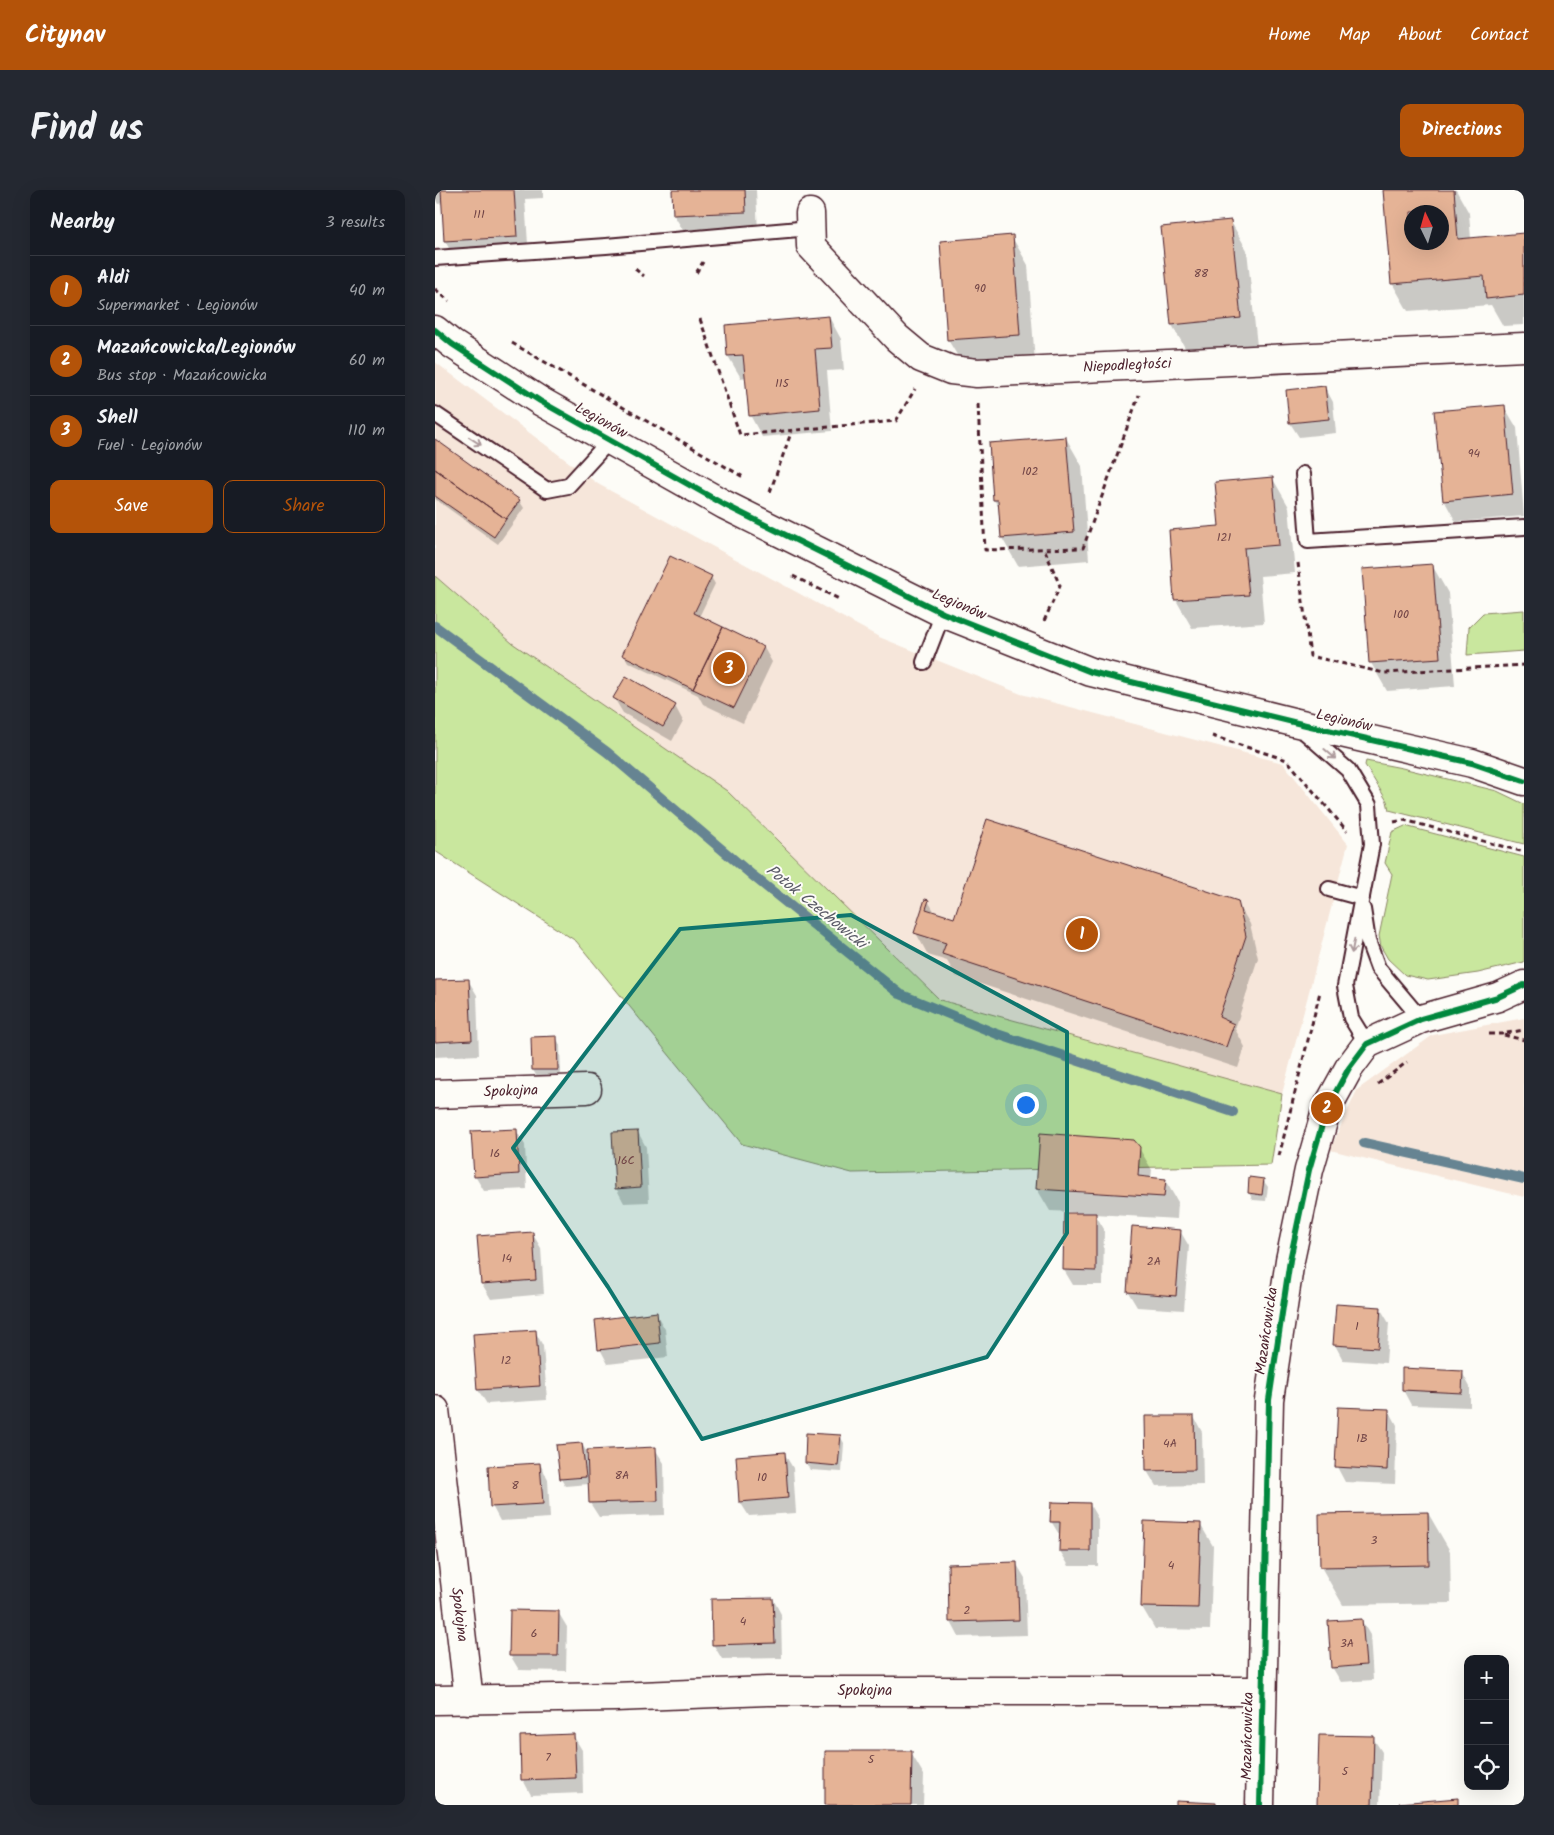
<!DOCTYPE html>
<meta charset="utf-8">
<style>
body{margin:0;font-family:Kalam,sans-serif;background:#242831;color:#f1f3f6}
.controls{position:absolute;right:15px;bottom:15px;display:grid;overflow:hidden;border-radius:10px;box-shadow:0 5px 20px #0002}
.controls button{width:45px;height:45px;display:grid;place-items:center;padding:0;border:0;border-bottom:1px solid #363941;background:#171b24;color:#f1f3f6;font:25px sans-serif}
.compass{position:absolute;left:969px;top:15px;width:45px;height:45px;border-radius:50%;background:#171b24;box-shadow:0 5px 20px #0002;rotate:355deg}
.you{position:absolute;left:590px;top:914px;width:18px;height:18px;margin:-12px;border:4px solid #fff;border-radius:50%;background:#1a73e8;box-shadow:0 0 0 8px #1a73e833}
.badge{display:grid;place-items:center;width:32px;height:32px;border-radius:50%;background:#b45309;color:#fff;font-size:16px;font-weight:700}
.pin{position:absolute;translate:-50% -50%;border:2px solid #fff;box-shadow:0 1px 5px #0006}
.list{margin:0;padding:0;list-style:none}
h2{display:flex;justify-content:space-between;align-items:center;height:65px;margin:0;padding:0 20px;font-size:21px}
h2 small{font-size:16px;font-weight:400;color:#9ea1a6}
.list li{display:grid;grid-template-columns:32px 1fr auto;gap:15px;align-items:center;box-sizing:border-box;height:70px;padding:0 20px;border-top:1px solid #363941}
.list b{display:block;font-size:19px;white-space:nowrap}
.list p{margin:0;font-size:16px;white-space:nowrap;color:#9ea1a6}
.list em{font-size:16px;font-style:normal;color:#9ea1a6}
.actions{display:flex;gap:10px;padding:15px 20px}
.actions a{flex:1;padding:11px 0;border:1px solid #b45309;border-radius:10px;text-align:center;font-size:18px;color:#b45309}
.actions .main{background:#b45309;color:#fff}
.icon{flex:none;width:28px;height:28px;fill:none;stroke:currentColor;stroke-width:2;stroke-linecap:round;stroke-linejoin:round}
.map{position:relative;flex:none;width:1089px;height:1615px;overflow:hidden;border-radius:10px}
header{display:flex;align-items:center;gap:30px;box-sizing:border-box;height:70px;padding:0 25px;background:#b45309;color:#fff}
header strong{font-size:24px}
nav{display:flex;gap:28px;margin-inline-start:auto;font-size:18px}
.intro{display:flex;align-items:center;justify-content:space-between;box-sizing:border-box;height:120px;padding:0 30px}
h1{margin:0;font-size:35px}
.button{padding:12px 22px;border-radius:10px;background:#b45309;color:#fff;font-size:18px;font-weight:700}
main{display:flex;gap:30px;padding:0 30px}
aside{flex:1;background:#171b24;border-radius:10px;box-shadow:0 5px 20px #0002}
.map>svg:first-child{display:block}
.built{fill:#f6e6da}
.green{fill:#c9e79e;stroke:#8a8364}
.shadow{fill:#0003;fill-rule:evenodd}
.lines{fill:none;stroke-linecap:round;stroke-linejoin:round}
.stream{stroke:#668492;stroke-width:10}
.building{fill:#e5b396;stroke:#4a1f2b;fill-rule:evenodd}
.service-casing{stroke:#4a1f2b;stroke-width:18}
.minor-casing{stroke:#4a1f2b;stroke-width:31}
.tertiary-casing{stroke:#4a1f2b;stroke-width:31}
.path{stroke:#4a1f2b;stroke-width:3;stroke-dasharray:5 4;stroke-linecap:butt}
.service{stroke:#fdfcf7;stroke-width:14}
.minor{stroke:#fdfcf7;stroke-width:28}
.tertiary{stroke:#fdfcf7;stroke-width:28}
.cycleway-casing{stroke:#fdfcf7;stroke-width:9}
.cycleway{stroke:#00873e;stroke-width:6}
.oneway{stroke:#ac999b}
.marked{fill:#0f766e;fill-opacity:0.2;stroke:#0f766e;stroke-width:4;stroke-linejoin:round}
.labels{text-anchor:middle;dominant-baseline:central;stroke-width:4;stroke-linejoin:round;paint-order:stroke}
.number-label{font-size:12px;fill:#714446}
.street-label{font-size:15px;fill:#4a1f2b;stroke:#fdfcf7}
.water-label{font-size:16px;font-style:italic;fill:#5a5a67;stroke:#fdfcf7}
</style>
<header>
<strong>Citynav</strong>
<nav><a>Home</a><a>Map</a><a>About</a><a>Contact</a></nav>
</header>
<div class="intro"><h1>Find us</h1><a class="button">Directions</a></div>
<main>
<aside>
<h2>Nearby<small>3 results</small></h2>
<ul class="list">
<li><span class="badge">1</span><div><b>Aldi</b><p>Supermarket · Legionów</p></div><em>40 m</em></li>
<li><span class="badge">2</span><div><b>Mazańcowicka/Legionów</b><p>Bus stop · Mazańcowicka</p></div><em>60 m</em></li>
<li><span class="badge">3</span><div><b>Shell</b><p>Fuel · Legionów</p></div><em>110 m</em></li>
</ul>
<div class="actions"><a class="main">Save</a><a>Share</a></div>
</aside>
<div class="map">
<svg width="1089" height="1615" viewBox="0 0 1089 1615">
<rect width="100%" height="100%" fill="#fdfcf7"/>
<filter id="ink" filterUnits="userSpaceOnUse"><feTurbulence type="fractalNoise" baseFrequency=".02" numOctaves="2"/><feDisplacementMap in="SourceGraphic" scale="10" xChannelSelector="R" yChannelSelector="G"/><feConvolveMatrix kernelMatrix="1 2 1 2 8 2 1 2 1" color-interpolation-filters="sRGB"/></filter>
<g filter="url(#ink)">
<!-- built -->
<path class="built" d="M 0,172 L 163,294 L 444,447 L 586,504 L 848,573 L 913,654 L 847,904 L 505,810 L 292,601 L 77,453 L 0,386 Z
M 1089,828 L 1089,1007 L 895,960 L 922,900 L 998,845 Z"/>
<!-- green -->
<path class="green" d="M 0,386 L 77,453 L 292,601 L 505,810 L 847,904 L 836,975 L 417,983 L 307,954 L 141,751 L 0,661 Z
M 1089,420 L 1089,461 L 1032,465 L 1034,437 L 1048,423 Z
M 931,571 L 967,578 L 1062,601 L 1089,614 L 1089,654 L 954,620 L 952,611 L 930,575 Z
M 970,636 L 1089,667 L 1089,772 L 1043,783 L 993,790 L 970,785 L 953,769 L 946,757 L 944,746 L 957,684 L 950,673 L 957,642 Z"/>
<!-- shadow -->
<path class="shadow" d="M 0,0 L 108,0 L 108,8 L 90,9 L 94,69 L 22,73 L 10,51 L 8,13 L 3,14 L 0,8 Z
M 238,0 L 321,0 L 323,43 L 252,47 L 239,25 Z
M 949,0 L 1021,0 L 1034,23 L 1036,49 L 1089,44 L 1089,135 L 1068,136 L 1056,115 L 973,121 L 957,93 ZM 976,22 L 1006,22 L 1006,52 L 976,52 Z
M 796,32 L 812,60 L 822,156 L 753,163 L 737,135 Z
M 577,47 L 593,75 L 600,173 L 530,178 L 513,150 Z
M 394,127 L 406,149 L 409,180 L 392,181 L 397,241 L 327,247 L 315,225 L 311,187 L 306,188 L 293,166 Z
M 890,197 L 898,212 L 901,243 L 864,247 L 855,233 Z
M 1069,216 L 1082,238 L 1089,326 L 1021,332 L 1009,310 Z
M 631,248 L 647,276 L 654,370 L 583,376 L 567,348 L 565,319 L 559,310 Z
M 0,251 L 84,310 L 89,318 L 63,354 L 0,309 Z
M 838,289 L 854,317 L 860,383 L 825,386 L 829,433 L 757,438 L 741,410 L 736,341 L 785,337 Z
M 997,375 L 1013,403 L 1020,496 L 952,501 L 936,473 L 928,380 Z
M 276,387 L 280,394 L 264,427 L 329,458 L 337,472 L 308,533 L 268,514 L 263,505 L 193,472 L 189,465 Z
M 179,508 L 240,516 L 248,531 L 237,551 L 188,523 Z
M 493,711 L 501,724 L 520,730 L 802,712 L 815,734 L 823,768 L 800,839 L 810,857 L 803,878 L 521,786 L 512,771 L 493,765 L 481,743 Z
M 33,790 L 42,805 L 44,865 L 0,867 L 0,792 Z
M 121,847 L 125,855 L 126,887 L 102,887 L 98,880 Z
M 81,940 L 90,955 L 92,999 L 49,1001 L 40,986 Z
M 203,942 L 211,957 L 214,1012 L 189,1013 L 181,998 Z
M 704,958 L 717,980 L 716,989 L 730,990 L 743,1012 L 742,1029 L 660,1024 L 669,1039 L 668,1095 L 638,1095 L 629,1080 L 640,1022 L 615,1021 L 602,999 Z
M 828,990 L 833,997 L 831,1011 L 818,1010 L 814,1003 Z
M 745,1041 L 754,1056 L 749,1120 L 702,1117 L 693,1102 Z
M 97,1043 L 106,1058 L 109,1104 L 56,1109 L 47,1094 Z
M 945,1118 L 954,1133 L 951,1173 L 908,1170 L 900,1155 Z
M 221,1124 L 230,1139 L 233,1167 L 173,1174 L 165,1159 Z
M 100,1141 L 108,1156 L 112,1210 L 52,1214 L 43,1200 Z
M 969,1179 L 1027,1182 L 1035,1197 L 1035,1217 L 976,1215 L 968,1200 Z
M 904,1218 L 954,1220 L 962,1235 L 960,1294 L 910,1292 L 902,1277 Z
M 712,1227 L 759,1227 L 767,1242 L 768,1295 L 721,1296 L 712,1281 Z
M 405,1246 L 409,1253 L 407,1282 L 375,1280 L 371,1273 Z
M 147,1254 L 151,1261 L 152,1271 L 220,1259 L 229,1273 L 230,1325 L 164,1327 L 155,1313 L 154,1294 L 130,1296 L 126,1289 Z
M 349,1263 L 358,1278 L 361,1323 L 314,1326 L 305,1312 Z
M 105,1274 L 113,1289 L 115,1328 L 65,1331 L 57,1316 Z
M 655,1315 L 663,1329 L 663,1376 L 634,1376 L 625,1361 L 625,1346 L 616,1331 Z
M 993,1323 L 1015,1361 L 1016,1413 L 908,1415 L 886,1377 Z
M 765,1334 L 778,1356 L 775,1440 L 720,1439 L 707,1417 Z
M 581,1373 L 590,1388 L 592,1445 L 524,1447 L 516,1432 Z
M 338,1409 L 346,1424 L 347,1468 L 287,1469 L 278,1454 Z
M 123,1422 L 132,1437 L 131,1481 L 84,1480 L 75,1465 Z
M 926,1430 L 935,1445 L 938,1490 L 906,1492 L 897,1477 Z
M 138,1545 L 147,1560 L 148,1603 L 96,1605 L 88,1590 Z
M 938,1548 L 947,1562 L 945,1615 L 883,1615 Z
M 476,1563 L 489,1585 L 488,1615 L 391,1615 Z"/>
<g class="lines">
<!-- stream -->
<path class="stream" d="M 0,436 L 172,562 L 317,685 L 465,804 L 562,844 L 798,922
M 929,953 L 1089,989"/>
</g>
<!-- building -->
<path class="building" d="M 6,0 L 79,0 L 82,47 L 9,51 Z
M 237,0 L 310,0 L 311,22 L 238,25 Z
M 948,0 L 1019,0 L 1023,49 L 1089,43 L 1089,105 L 1051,109 L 1049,86 L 956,94 ZM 976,22 L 1006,22 L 1006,52 L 976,52 Z
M 796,30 L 806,128 L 736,135 L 726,37 Z
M 578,45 L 585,145 L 512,150 L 505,51 Z
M 394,126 L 397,158 L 380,159 L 385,219 L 314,226 L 308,165 L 292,166 L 290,135 Z
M 890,196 L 894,229 L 854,233 L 851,200 Z
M 1070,215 L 1078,304 L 1008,311 L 999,221 Z
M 631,247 L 639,342 L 566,348 L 563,310 L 558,310 L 554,253 Z
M 0,249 L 85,310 L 71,329 L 0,279 Z
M 0,279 L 71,329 L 59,347 L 0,306 Z
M 838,287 L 844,355 L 809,358 L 814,405 L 739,410 L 734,340 L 784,336 L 780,292 Z
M 235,366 L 277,386 L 259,423 L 288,437 L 258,499 L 187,465 Z
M 998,374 L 1005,468 L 934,473 L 927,379 Z
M 288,437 L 329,457 L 299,518 L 258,499 Z
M 191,486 L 241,515 L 228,537 L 178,508 Z
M 552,629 L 803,711 L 811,746 L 784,827 L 799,834 L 791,857 L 507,764 L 511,753 L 479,743 L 490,709 L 494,710 L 491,719 L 519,728 Z
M 34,789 L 37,850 L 0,852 L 0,790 Z
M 122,846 L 123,880 L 97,880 L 96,847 Z
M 82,939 L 84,984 L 39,987 L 36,941 Z
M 203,941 L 206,997 L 180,999 L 177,942 Z
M 605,943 L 699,950 L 705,957 L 703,986 L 731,989 L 729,1007 L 601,999 Z
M 814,987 L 829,989 L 827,1005 L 813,1003 Z
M 629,1023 L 661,1023 L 661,1081 L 628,1080 Z
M 697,1036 L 746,1040 L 741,1106 L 692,1102 Z
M 98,1042 L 101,1090 L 46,1094 L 42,1046 Z
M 901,1114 L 946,1117 L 943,1158 L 898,1155 Z
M 222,1122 L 225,1153 L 163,1160 L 160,1130 Z
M 101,1140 L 105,1196 L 42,1200 L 38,1144 Z
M 967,1178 L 1028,1181 L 1027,1203 L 967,1200 Z
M 903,1217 L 954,1219 L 952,1280 L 900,1277 Z
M 710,1226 L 759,1226 L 760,1280 L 711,1281 Z
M 371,1243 L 406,1245 L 403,1276 L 370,1273 Z
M 147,1253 L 151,1287 L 125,1289 L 121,1255 Z
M 221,1257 L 223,1311 L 154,1313 L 152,1260 Z
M 350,1262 L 353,1308 L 304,1312 L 301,1266 Z
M 105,1273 L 108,1314 L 55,1317 L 53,1276 Z
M 616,1312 L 655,1313 L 655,1361 L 624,1361 L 625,1332 L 615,1332 Z
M 993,1322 L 994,1375 L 885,1377 L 884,1324 Z
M 709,1331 L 766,1333 L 763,1418 L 706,1417 Z
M 582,1372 L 584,1430 L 514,1432 L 513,1374 Z
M 338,1408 L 340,1453 L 277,1455 L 276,1409 Z
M 75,1420 L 124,1421 L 123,1466 L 74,1466 Z
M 927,1429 L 931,1475 L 896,1478 L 893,1431 Z
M 139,1544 L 141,1588 L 86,1590 L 85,1546 Z
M 884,1545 L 939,1546 L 937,1615 L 882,1615 Z
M 390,1561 L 477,1561 L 476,1615 L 390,1615 Z
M 1023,1608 L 1023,1615 L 964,1615 L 964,1613 Z
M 741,1611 L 781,1613 L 781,1615 L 741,1615 Z"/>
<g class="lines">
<defs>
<path id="service" d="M 0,68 L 171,56 L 376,38
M 0,224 L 112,300 L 133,296 L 175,250
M 868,284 L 873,351 L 1089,337
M 489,472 L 508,423
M 866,539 L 913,580 L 934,615 L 937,654 L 910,796 L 916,828 L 932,854
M 894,699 L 927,708
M 928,719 L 933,751 L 943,778 L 986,829"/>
<g id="minor">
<path id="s1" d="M 375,23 L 376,56 L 462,148 L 486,168 L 516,180 L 542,183 L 1089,157"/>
<path id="s2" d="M 0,904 L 152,899"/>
<path id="s3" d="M 0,1220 L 34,1510"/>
<path id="s4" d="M 0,1510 L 180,1507 L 332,1501 L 827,1501"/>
</g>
<path id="tertiary" d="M 0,140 L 17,154 L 105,211 L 290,315 L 508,423 L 656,482 L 858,532 L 1037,573 L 1089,591
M 825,1615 L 834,1210 L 855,1070 L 874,980 L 892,918 L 914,878 L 932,854 L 986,829 L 1063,807 L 1089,795"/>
</defs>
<!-- service casing -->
<use href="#service" class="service-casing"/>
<!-- minor casing -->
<use href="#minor" class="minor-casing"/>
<!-- tertiary casing -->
<use href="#tertiary" class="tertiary-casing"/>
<!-- path -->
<path class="path" d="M 200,79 L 209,86
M 261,83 L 268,72
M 0,99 L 14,111
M 265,129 L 305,245 L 461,231 L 480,199
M 77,153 L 310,288
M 543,214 L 550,360 L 648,358 L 704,205
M 335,302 L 357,240
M 863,373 L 875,466 L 949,483 L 1089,475
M 358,386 L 406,410
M 609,431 L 625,396 L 609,358
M 777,546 L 852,570 L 912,641
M 959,632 L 969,630 L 1089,662
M 1054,844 L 1066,844 L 1089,840
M 1069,845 L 1089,850
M 943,894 L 972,872
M 844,966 L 885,802"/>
<!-- service -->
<use href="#service" class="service"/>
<!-- minor -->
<use href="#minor" class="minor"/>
<!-- tertiary -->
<use href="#tertiary" class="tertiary"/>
<defs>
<path id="cycleway" d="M 0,140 L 17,154 L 105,211 L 290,315 L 508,423 L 656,482 L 858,532 L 1037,573 L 1089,591
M 825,1615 L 834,1210 L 855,1070 L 874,980 L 892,918 L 914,878 L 932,854 L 986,829 L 1063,807 L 1089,795"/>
</defs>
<!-- cycleway casing -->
<use href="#cycleway" class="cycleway-casing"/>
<!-- cycleway -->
<use href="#cycleway" class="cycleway"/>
</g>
<!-- one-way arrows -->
<defs><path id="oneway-shaft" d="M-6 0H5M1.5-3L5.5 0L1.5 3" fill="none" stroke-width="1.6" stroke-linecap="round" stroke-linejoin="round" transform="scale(1.25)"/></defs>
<g class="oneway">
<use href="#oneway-shaft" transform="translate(40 251) rotate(34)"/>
<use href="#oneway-shaft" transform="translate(895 564) rotate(41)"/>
<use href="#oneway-shaft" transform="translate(918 756) rotate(101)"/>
</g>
</g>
<!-- marked area -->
<path class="marked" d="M 416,725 L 632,842 L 632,1043 L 552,1167 L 267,1249 L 173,1097 L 78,958 L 245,739 Z"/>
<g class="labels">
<!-- number labels -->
<g class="number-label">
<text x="44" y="24">111</text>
<text x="766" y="83">88</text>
<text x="545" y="98">90</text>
<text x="347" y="193">115</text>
<text x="1039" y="263">94</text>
<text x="595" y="281">102</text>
<text x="789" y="347">121</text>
<text x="966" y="424">100</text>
<text x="60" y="963">16</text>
<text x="191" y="970">16C</text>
<text x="72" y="1068">14</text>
<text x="719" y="1071">2A</text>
<text x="922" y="1136">1</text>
<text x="71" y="1170">12</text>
<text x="927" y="1248">1B</text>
<text x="735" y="1253">4A</text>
<text x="187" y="1285">8A</text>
<text x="327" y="1287">10</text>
<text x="80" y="1295">8</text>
<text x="939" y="1350">3</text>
<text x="736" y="1375">4</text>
<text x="532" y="1420">2</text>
<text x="308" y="1431">4</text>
<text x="99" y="1443">6</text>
<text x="912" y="1453">3A</text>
<text x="113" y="1567">7</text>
<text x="436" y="1569">5</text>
<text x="910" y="1581">5</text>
</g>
<!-- street labels -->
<g class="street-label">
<text stroke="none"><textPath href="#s1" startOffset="399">Niepodległości</textPath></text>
<text transform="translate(166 231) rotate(29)">Legionów</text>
<text transform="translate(524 415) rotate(23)">Legionów</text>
<text transform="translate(909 531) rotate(13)">Legionów</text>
<text stroke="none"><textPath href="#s2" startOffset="76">Spokojna</textPath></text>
<text transform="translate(832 1141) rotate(-82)">Mazańcowicka</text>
<text stroke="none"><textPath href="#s3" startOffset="206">Spokojna</textPath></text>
<text stroke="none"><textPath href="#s4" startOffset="430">Spokojna</textPath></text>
<text transform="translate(813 1546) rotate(-89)">Mazańcowicka</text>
</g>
<!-- water labels -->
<g class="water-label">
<text transform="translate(381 717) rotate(39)">Potok Czechowicki</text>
</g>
</g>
</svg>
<div class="controls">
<button>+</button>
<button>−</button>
<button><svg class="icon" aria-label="locate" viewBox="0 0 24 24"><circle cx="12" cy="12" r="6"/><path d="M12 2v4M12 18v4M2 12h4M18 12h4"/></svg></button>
</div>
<svg class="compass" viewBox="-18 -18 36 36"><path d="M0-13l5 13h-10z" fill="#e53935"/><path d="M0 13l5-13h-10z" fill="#9ea1a6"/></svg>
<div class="you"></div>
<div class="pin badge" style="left:647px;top:744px">1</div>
<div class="pin badge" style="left:892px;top:918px">2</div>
<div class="pin badge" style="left:294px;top:478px">3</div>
</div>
</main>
